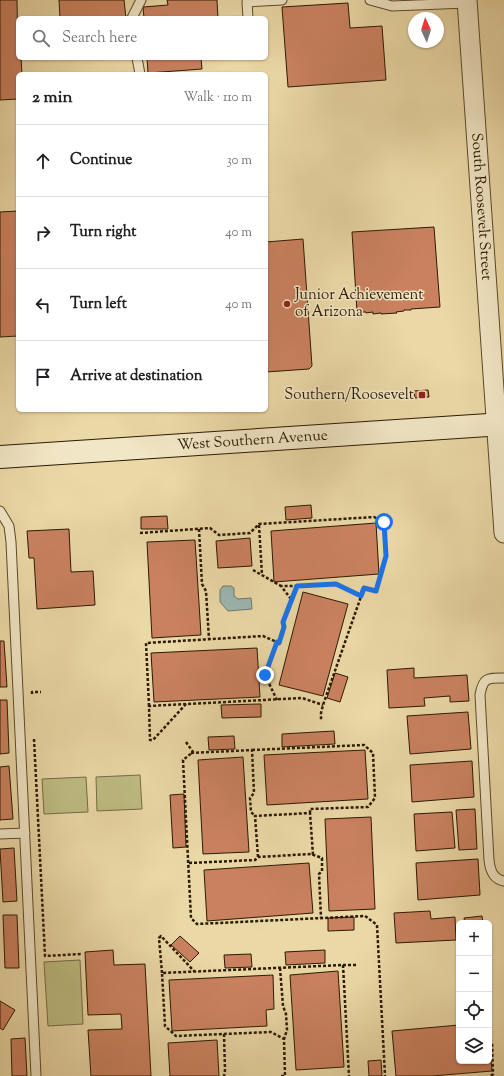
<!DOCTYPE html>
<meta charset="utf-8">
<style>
body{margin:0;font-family:"Sorts Mill Goudy",serif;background:#f6f6f6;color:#202124}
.controls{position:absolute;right:12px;bottom:12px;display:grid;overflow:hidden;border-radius:6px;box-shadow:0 1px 3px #0004}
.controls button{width:36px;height:36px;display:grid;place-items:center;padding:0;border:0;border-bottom:1px solid #e0e0e0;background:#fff;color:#202124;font:20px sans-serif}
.compass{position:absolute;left:408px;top:12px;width:36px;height:36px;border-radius:50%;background:#fff;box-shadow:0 1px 3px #0004;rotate:356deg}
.stop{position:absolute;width:12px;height:12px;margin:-9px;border:3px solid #1a73e8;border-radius:50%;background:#fff}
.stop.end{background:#1a73e8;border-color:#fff;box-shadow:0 1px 4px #0008}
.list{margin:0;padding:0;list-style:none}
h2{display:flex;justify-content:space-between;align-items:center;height:52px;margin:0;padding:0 16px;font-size:17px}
h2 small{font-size:13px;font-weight:400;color:#757577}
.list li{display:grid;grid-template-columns:26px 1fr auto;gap:12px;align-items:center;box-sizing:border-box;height:72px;padding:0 16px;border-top:1px solid #e0e0e0}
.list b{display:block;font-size:15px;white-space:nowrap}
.list em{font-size:13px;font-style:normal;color:#757577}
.icon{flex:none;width:22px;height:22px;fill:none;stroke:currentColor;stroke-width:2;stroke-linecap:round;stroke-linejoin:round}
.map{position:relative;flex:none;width:504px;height:1076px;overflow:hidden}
.search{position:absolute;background:#fff;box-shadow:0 1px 3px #0004;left:16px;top:16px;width:252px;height:44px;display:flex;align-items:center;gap:10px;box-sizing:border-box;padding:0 14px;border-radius:6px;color:#757577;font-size:15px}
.panel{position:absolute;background:#fff;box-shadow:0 1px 3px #0004;left:16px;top:72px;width:252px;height:340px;border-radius:6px}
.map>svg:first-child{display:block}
.green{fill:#bebc82;stroke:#746b42}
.water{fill:#9cb7b2;stroke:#6f786c}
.building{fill:#ca815f;stroke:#2b1a02}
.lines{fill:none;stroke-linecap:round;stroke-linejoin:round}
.service-casing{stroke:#5b4a2b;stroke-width:11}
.minor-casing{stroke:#5b4a2b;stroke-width:21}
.secondary-casing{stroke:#2b1a02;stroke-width:24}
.path{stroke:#2b1a02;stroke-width:2.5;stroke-dasharray:3 2;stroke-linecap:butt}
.service{stroke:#f1e6c5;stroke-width:9}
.minor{stroke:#f1e6c5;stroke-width:19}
.secondary{stroke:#f1e6c5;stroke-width:22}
.route{stroke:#1a73e8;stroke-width:5}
.poi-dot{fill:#8f2418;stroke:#f1e6c5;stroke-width:1.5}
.labels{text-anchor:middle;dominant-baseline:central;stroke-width:3;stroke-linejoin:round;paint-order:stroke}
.street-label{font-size:15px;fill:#2b1a02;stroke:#f1e6c5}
.poi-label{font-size:15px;fill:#2b1a02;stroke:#f1e6c5;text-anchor:start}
</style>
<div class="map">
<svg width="504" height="1076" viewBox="0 0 504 1076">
<rect width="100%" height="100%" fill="#ead8a6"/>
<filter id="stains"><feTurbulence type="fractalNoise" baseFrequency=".005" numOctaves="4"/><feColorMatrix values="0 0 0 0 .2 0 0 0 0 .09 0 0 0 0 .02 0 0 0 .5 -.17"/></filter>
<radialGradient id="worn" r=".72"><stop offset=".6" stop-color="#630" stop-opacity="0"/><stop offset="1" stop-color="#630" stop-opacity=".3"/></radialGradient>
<!-- green -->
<path class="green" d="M 140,775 L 142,809 L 97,811 L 96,777 Z
M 86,777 L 88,812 L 44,814 L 42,779 Z
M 80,960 L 83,1024 L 48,1026 L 44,962 Z"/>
<!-- water -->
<path class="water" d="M 223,586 L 231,586 L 234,588 L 234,596 L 238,599 L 251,598 L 252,609 L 228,611 L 220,602 L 220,590 Z"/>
<!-- building -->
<path class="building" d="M 0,0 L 17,0 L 18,58 L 21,58 L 22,74 L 18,74 L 18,99 L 0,100 Z
M 59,0 L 124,0 L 126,18 L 60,18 Z
M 167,0 L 217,0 L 218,18 L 144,18 L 143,7 L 168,5 Z
M 348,3 L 350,28 L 382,26 L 386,80 L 288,87 L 282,7 Z
M 147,58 L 201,58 L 202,69 L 148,73 Z
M 18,211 L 18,336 L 0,337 L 0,212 Z
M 434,227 L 440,307 L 411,309 L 411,310 L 404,310 L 404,311 L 396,312 L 397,313 L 381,314 L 381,313 L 373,314 L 373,312 L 366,313 L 366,312 L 357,312 L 352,232 Z
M 303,239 L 312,366 L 309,369 L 266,372 L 266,242 Z
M 428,390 L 429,397 L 415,398 L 414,391 Z
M 311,505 L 312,518 L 286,520 L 285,507 Z
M 167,516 L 168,529 L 141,529 L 141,517 Z
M 376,523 L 379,574 L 274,582 L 271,531 Z
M 69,529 L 71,572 L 93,571 L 95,605 L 37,609 L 34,558 L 29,558 L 27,531 Z
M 250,538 L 252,566 L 218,568 L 216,541 Z
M 195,540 L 201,635 L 152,638 L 147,542 Z
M 303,592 L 348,604 L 323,696 L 279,685 Z
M 0,641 L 4,641 L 7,687 L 0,687 Z
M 257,648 L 260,697 L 154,702 L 151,653 Z
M 414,668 L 414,678 L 467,675 L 469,701 L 450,702 L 450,696 L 424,698 L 425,706 L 389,708 L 387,670 Z
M 335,673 L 348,677 L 340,702 L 327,698 Z
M 0,700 L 7,700 L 9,753 L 0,754 Z
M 261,704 L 261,717 L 222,718 L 221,705 Z
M 468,712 L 471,749 L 410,754 L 407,716 Z
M 334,731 L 335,744 L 282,747 L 282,734 Z
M 234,736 L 235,749 L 209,750 L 208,737 Z
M 365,750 L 368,799 L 267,805 L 264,755 Z
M 243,757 L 249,852 L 203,854 L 198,760 Z
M 472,761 L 474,797 L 412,802 L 410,765 Z
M 9,766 L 13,819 L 0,820 L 0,767 Z
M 184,794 L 186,847 L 173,848 L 170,795 Z
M 475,809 L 477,849 L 459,850 L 456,810 Z
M 452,812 L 455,848 L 416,851 L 414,814 Z
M 371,817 L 375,909 L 329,911 L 325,819 Z
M 14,848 L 17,901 L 3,902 L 0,849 Z
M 478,859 L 480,895 L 418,900 L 416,863 Z
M 309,863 L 313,913 L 207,921 L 204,870 Z
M 430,911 L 431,919 L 455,917 L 456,940 L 396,943 L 394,913 Z
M 3,915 L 17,915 L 19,968 L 5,968 Z
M 482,916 L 483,923 L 465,923 L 464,918 Z
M 354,917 L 354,930 L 328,931 L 328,918 Z
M 180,936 L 199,953 L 190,962 L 171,945 Z
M 113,950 L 114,965 L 145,964 L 151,1076 L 91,1076 L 88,1030 L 122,1029 L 121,1014 L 88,1015 L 85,952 Z
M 325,950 L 325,963 L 286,965 L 285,952 Z
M 251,954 L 252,967 L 225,968 L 224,955 Z
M 338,971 L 344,1067 L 296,1070 L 290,975 Z
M 273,975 L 274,1009 L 266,1010 L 267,1026 L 172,1031 L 169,980 Z
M 0,1001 L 15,1010 L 3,1030 L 0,1028 Z
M 459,1025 L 459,1061 L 489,1061 L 489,1039 L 492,1071 L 432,1076 L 396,1076 L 392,1031 Z
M 25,1038 L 27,1076 L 12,1076 L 11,1039 Z
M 217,1040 L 219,1076 L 170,1076 L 168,1043 Z
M 381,1060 L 382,1076 L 369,1076 L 368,1061 Z"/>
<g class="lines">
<defs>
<path id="service" d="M 370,0 L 392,6 L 467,3
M 132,18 L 141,0
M 248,18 L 247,2 L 282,0
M 137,58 L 140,74
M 0,511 L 9,526 L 11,542 L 36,1076
M 504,678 C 488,678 483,677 480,695 L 489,860 C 490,870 493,879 504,881
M 0,834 L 25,833"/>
<g id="minor">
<path id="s1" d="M 467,0 L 504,533"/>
</g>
<g id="secondary">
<path id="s2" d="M 0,457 L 504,424"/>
</g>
</defs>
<!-- service casing -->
<use href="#service" class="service-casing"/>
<!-- minor casing -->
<use href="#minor" class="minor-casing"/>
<!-- secondary casing -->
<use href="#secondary" class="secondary-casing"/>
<!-- path -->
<path class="path" d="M 259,525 L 262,575
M 199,529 L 202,584 L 206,591 L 209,639
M 140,533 L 210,528 L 219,535 L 250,533 L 259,524 L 374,517 L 384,522 L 386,556 L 376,591 L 364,588 L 323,705 L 321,713 L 321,720
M 253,570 L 281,586
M 291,599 L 281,586 L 297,586
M 277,642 L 265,675 L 277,700
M 32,694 L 32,692 L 41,692
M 186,704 L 153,740 L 150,740 L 149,706 L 302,698 L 323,705
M 149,706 L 146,643 L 263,636 L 279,643 L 284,627 L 283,622 L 297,586 L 336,584 L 361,596
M 34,739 L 45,956 L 82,954
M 186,742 L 193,752 L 183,760 L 191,918 L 197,924 L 365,916 L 377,925 L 385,1076
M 252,750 L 364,745 L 373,753 L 375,798 L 368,807 L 310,809 L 310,813
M 191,753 L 252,750 L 254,793 L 250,798 L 251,812 L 255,816
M 258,857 L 255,816 L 310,813 L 313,855
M 189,863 L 255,860 L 258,857 L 311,854 L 322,858 L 322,871 L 319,874 L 321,918
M 343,965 L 358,965
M 280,968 L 283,1006 L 286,1014 L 287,1030 L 284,1039
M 162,973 L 159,938 L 161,936 L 194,971
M 224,1034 L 225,1070 L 224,1076
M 281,1076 L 285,1076 L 284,1039 L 271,1032 L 176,1036 L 165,1026 L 162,973 L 343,965 L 349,1076
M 491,1076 L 493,1074 L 492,1042"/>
<!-- service -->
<use href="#service" class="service"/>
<!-- minor -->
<use href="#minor" class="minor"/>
<!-- secondary -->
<use href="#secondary" class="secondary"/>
</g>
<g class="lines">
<!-- route -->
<path class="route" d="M 265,675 L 277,642 L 279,643 L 284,627 L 283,622 L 297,586 L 336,584 L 361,596 L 364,588 L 376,591 L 386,556 L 384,522"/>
</g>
<!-- markers -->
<g class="poi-dot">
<circle cx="287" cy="304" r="4"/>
<rect x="418" y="391" width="8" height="8" rx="2"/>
</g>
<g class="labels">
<!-- street labels -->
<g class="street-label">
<text stroke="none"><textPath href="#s1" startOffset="207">South Roosevelt Street</textPath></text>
<text stroke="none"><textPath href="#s2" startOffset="253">West Southern Avenue</textPath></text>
</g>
<!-- poi labels -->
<g class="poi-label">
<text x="295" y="295">Junior Achievement<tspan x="295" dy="17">of Arizona</tspan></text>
<text x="414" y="395" text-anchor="end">Southern/Roosevelt</text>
</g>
</g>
<rect width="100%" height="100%" filter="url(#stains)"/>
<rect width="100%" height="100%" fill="url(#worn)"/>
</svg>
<div class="controls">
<button>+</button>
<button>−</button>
<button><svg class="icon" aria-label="locate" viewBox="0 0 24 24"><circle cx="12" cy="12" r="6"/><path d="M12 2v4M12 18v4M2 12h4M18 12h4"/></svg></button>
<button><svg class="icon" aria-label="layers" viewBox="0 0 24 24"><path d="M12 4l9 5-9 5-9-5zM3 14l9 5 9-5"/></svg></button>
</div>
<svg class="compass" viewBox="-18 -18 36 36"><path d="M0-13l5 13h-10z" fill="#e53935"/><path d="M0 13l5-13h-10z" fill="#757577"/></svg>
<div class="stop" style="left:384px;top:522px"></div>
<div class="stop end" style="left:265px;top:675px"></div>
<div class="search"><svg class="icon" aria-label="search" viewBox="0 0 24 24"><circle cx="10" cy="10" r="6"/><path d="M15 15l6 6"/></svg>Search here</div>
<section class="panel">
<h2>2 min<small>Walk · 110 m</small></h2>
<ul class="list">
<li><svg class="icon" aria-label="ahead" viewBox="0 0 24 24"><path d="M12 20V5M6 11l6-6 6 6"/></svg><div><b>Continue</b></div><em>30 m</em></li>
<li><svg class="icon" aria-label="right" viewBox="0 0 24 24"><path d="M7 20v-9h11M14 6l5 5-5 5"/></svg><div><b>Turn right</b></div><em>40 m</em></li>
<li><svg class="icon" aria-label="left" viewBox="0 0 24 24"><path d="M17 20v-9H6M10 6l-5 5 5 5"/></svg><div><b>Turn left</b></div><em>40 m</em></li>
<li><svg class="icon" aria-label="arrive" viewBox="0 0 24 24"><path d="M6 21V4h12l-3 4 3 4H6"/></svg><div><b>Arrive at destination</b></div></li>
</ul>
</section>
</div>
